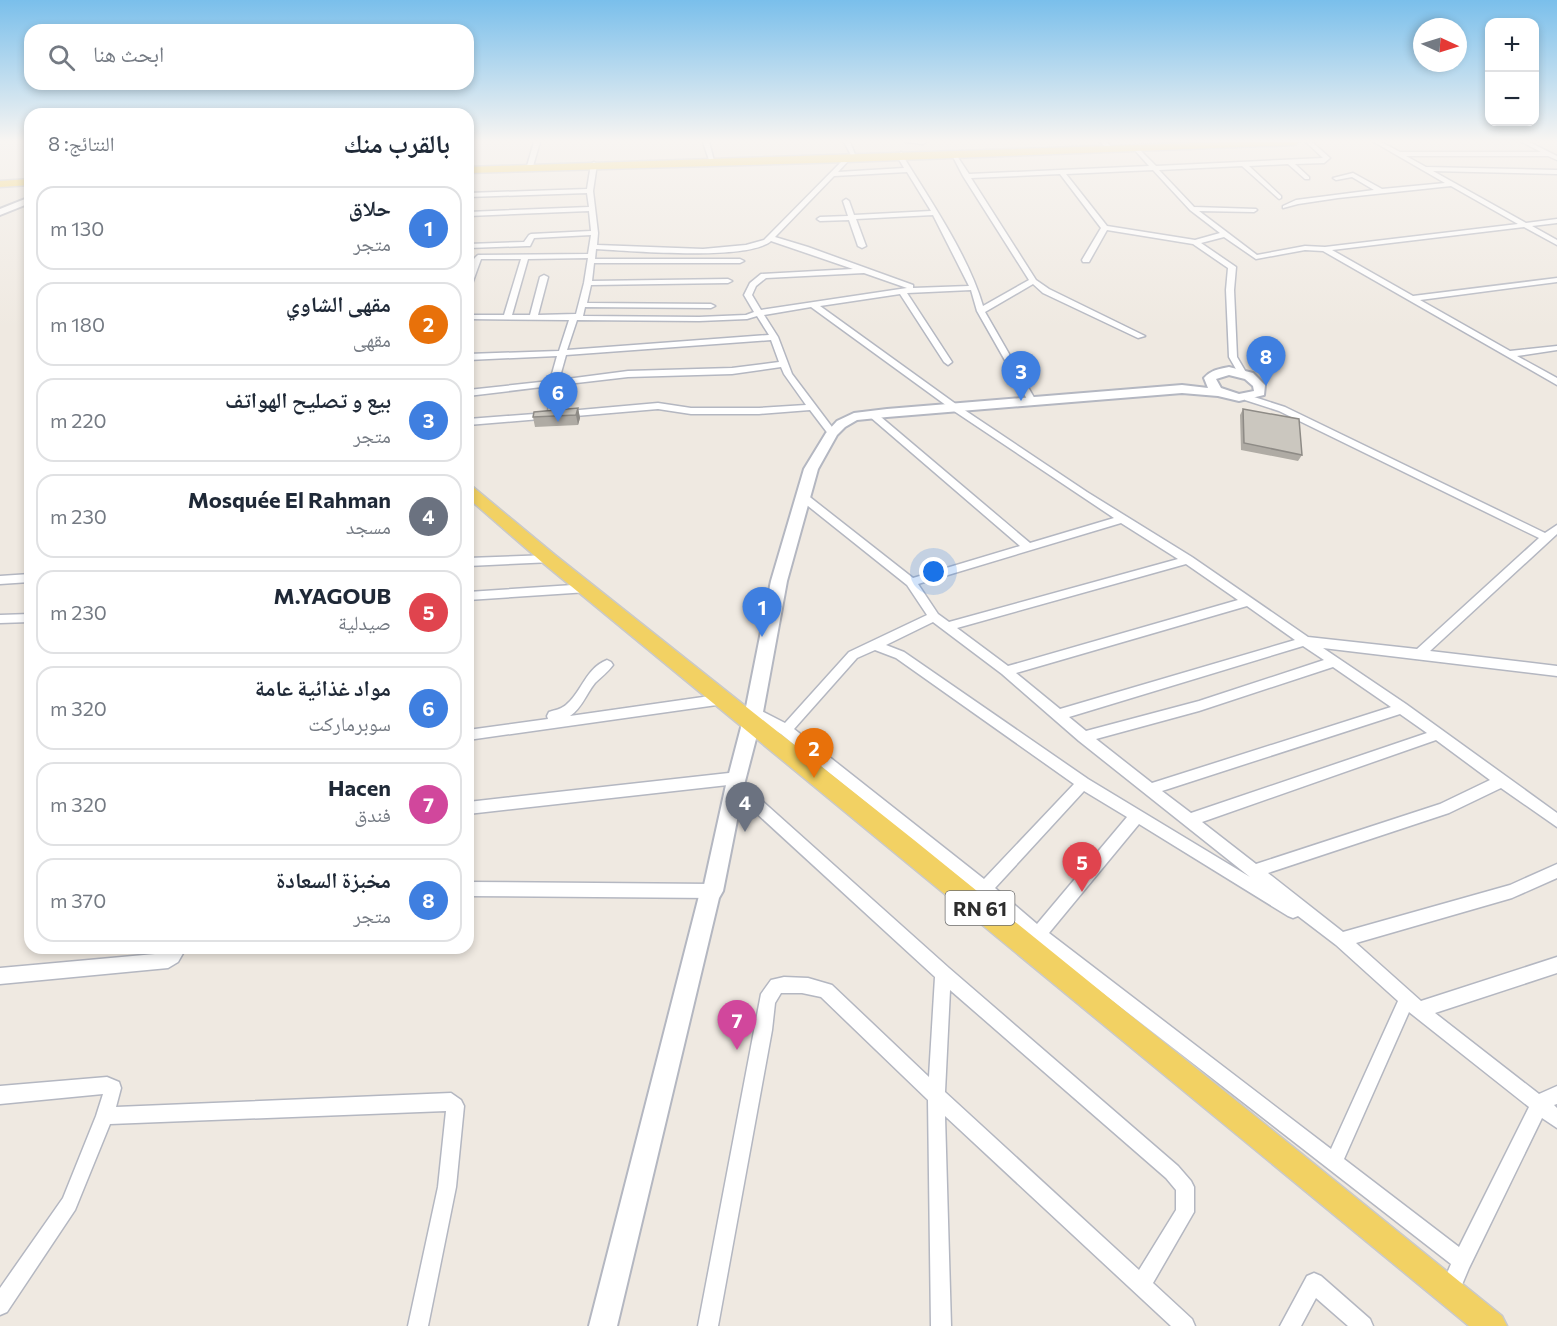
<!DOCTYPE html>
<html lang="ar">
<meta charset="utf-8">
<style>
body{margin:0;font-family:Commissioner,"Noto Naskh Arabic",sans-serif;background:#f2f2f3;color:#1f2937;direction:rtl}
.controls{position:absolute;right:18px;top:18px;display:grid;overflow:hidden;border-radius:12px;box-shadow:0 3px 9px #0003}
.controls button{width:54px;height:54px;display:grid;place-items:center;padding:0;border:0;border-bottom:2px solid #e0e1e3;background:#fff;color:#1f2937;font:30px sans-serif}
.compass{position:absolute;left:1413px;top:18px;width:54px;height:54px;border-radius:50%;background:#fff;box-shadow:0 3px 9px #0003;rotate:94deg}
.you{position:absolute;left:934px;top:572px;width:21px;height:21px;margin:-15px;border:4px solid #fff;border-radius:50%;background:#1a73e8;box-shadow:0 0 0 9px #1a73e833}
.badge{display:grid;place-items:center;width:39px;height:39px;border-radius:50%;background:#0b8043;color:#fff;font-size:20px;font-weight:700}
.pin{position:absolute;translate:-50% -50px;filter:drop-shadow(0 2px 3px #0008)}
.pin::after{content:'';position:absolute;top:32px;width:21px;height:18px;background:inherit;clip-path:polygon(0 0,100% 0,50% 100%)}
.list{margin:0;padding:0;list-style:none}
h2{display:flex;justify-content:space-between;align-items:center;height:78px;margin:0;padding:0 24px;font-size:26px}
h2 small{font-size:20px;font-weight:400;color:#747a83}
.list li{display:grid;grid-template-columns:39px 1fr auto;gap:18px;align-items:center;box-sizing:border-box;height:84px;margin:0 12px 12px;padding:0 12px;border:2px solid #e0e1e3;border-radius:18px}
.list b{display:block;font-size:22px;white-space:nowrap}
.list p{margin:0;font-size:20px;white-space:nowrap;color:#747a83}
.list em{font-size:20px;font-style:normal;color:#747a83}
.icon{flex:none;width:33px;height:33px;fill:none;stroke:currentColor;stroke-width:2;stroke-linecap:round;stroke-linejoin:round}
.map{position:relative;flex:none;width:1557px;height:1326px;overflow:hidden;direction:ltr}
.search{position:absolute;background:#fff;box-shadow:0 3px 9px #0003;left:24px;top:24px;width:450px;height:66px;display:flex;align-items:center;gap:15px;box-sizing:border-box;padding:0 21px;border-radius:18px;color:#747a83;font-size:22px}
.panel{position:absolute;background:#fff;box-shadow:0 3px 9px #0003;left:24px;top:108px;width:450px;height:846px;border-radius:18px;direction:rtl}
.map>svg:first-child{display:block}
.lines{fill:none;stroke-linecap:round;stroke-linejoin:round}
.street-casing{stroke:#b4b7c1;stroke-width:3}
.secondary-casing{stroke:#b4b7c1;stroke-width:4}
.primary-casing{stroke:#c9c9c9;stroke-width:3}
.street{fill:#fff;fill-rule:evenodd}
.secondary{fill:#fff;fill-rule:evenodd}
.primary{fill:#f2d163;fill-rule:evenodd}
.wall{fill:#afaba4}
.shaded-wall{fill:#8e8b86}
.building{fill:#cbc7bf;stroke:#8e8b86;stroke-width:1.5}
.labels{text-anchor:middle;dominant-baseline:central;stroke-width:6;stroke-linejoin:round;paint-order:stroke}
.shield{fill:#fff;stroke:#6d6d6d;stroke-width:1.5}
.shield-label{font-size:20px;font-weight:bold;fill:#2e2e2e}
</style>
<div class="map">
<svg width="1557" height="1326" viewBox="0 0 1557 1326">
<rect width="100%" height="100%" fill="#efe9e1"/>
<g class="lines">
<defs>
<path id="street" d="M 534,142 L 540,142 L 533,166 L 530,168 L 527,166 Z
M 703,142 L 709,142 L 714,161 L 709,160 Z
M 844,142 L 850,142 L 856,157 L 852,157 Z
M 906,142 L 926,142 L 923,144 Z
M 1100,142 L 1106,142 L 1113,148 L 1108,149 Z
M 1306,142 L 1312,142 L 1330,158 L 1324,163 L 1295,164 L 1309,177 L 1309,179 L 1305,179 L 1288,164 L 1249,166 L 1281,196 L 1281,198 L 1279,199 L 1242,166 L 1159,170 L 1194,207 L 1256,209 L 1257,210 L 1254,212 L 1199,211 L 1257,255 L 1305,246 L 1325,247 L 1518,224 L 1451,186 L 1338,198 L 1298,204 L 1283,208 L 1283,206 L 1296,200 L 1374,190 L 1352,177 L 1336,180 L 1333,178 L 1353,173 L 1382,189 L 1445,183 L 1374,142 L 1381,142 L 1400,152 L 1541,152 L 1522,142 L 1529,142 L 1557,156 L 1557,160 L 1548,156 L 1406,156 L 1426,167 L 1557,170 L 1557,174 L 1433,171 L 1526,223 L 1557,219 L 1557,223 L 1532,226 L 1557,240 L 1557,245 L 1524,227 L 1332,250 L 1413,296 L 1557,278 L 1557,282 L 1420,300 L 1510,351 L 1557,346 L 1557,350 L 1517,356 L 1557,378 L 1557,385 L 1323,251 L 1305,250 L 1256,259 L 1224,237 L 1201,243 L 1236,267 L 1234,290 L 1237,357 L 1247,374 L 1240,376 L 1229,357 L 1226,290 L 1228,268 L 1193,244 L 1107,230 L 1089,262 L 1083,262 L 1082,260 L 1101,228 L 1060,174 L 971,178 L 1036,280 L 1049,289 L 1145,336 L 1138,338 L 1043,293 L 1033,284 L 985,312 L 1036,401 L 1035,403 L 1032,404 L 1028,401 L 977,311 L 971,290 L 907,293 L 952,362 L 948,365 L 944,362 L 900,294 L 820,306 L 960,407 L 1087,492 L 1192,557 L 1308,637 L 1417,649 L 1539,538 L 1279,411 L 1245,400 L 1245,396 L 1251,396 L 1285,407 L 1545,533 L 1557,525 L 1557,534 L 1430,651 L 1557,666 L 1557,676 L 1323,648 L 1406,704 L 1557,813 L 1557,827 L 1501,788 L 1449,813 L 1268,873 L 1343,932 L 1510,885 L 1557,864 L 1557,878 L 1512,898 L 1356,943 L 1421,1001 L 1557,957 L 1557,973 L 1435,1013 L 1539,1094 L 1557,1086 L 1557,1104 L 1554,1105 L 1557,1108 L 1557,1128 L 1542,1118 L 1469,1268 L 1456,1299 L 1449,1302 L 1442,1299 L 1439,1292 L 1451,1264 L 1033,939 L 980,894 L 781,734 L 750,716 L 748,712 L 750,708 L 754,707 L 785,723 L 849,652 L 927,615 L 907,585 L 798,498 L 798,494 L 806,494 L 913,578 L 1020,546 L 869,416 L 869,412 L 875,412 L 1030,543 L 1114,518 L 954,411 L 811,307 L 764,315 L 778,337 L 792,374 L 835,431 L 835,435 L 829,435 L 810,410 L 759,414 L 691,414 L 658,409 L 468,425 L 468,419 L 548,413 L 550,386 L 468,396 L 468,390 L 550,381 L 557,356 L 468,360 L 468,354 L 559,351 L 569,320 L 468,319 L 468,315 L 504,315 L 521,259 L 481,259 L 472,284 L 468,286 C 468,276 469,261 478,255 L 588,254 L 591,235 L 534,238 L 530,246 L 527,246 L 468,248 L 468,244 L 524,242 L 529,235 L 531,234 L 591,231 L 589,211 L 468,216 L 468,212 L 589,207 L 587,193 L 468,197 L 468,193 L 587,189 L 591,164 L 594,162 L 597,164 L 593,191 L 598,233 L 597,245 L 703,249 L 746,245 L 764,240 L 845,158 L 850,159 L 838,172 L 904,168 L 897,156 L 901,152 L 904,154 L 903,156 C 930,200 968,255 983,306 L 1029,280 L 963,176 L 951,153 L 955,153 L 969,174 L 1149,166 L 1132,147 L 1135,145 L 1156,166 L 1323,158 ZM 1153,170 L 1190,210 L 1220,233 L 1195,240 L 1107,226 L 1066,174 ZM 907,172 L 931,211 L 854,215 L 849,201 L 846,199 L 843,201 L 848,216 L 820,217 L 817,219 L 820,221 L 849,220 L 858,246 L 862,248 L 866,246 L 856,219 L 933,215 L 969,286 L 913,288 L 913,285 L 808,247 L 775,237 L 834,176 ZM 771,241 L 853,269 L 761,274 L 750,283 L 744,295 L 754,312 L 746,315 L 699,317 L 583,316 L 585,307 L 711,308 L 715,306 L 711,304 L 587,303 L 591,285 L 728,283 L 732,281 L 728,279 L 592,281 L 594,263 L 740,263 L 744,261 L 740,259 L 595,259 L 596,249 C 630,251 748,261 771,241 ZM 588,258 L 584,283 L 576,314 L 538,315 L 548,277 L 544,275 L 540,277 L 530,315 L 512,315 L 528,259 ZM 864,273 L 907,288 L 761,310 L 752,295 L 756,286 L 766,278 ZM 757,316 L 769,335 L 567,350 L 577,320 L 699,321 L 747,319 ZM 771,340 L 779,362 L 732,368 L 628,371 L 559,380 L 566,355 ZM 781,367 L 784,374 L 806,405 L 759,408 L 691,408 L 658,403 L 557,412 L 559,385 L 628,377 L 732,374 ZM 1121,523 L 1178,559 L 949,622 L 938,614 L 918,584 ZM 1186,564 L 1238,600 L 1008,666 L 957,628 ZM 1247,606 L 1295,640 L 1060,709 L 1016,673 ZM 933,622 L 1002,674 L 1079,741 L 1250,877 L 1088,779 L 904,652 L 886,645 ZM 1303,646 L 1324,660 L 1199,701 L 1086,731 L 1069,717 ZM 875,650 L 896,658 L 1074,784 L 984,879 L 794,729 L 857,658 ZM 1333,667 L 1391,707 L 1152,783 L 1096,739 L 1199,711 ZM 1400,714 L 1427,733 L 1191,813 L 1162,791 ZM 1436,740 L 1490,780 L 1440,804 L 1256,864 L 1202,822 ZM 1084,791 L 1127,817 L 1037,924 L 995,888 ZM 1139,824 L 1288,916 L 1293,918 L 1298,916 L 1336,945 L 1398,1001 L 1331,1149 L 1049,933 ZM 1409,1012 L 1529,1107 L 1459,1247 L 1344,1159 Z
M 549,555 L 554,559 L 553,562 L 468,566 L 468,558 Z
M 30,574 L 30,582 L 0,584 L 0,576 Z
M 588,584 L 594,588 L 588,592 L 468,600 L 468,592 Z
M 30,614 L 30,622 L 0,623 L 0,615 Z
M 607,660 L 611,662 L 613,665 C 608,672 601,677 595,683 C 586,694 582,708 570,716 L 724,694 L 728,696 L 730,699 L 728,702 L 724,704 L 468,740 L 468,730 L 548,719 L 547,716 L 549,712 C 555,710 562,709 567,704 C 582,691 586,668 607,660 Z
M 738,772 L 743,774 L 745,778 L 741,782 L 949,968 L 1178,1166 L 1191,1181 L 1194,1187 L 1194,1212 L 1153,1283 L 1192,1319 L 1195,1326 L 1171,1326 L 945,1116 L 951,1326 L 931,1326 L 928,1100 L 821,997 L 802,993 L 781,993 L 775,1003 L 772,1030 L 718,1326 L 698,1326 L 761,994 L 771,980 L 784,977 L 808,978 L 832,985 L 929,1077 L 935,977 L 730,789 L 728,785 L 468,814 L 468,802 ZM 950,990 L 1166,1178 L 1176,1190 L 1176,1210 L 1139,1270 L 945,1092 Z
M 468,882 L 713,884 L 718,886 L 720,891 L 718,896 L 713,898 L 468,896 Z
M 170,948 L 186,948 L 178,962 L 168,968 L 0,984 L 0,968 L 166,953 Z
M 107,1077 L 119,1082 L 121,1088 L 116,1107 L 451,1093 L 461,1100 L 464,1106 L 456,1187 L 428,1326 L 408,1326 L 438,1187 L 446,1111 L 110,1124 L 75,1210 L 7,1312 L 0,1315 L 0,1288 L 63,1198 L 96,1116 L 103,1094 L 0,1104 L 0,1086 Z
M 1314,1273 L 1321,1276 L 1370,1319 L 1373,1326 L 1348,1326 L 1316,1298 L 1301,1326 L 1280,1326 L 1307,1276 Z"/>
<path id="secondary" d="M 30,197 L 30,203 L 0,215 L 0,209 Z
M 1229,367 L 1253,373 L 1265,385 L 1264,395 L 1239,401 L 1218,396 L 1182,393 L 887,417 L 857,420 L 845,427 L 837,435 L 818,469 L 787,581 L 763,712 L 744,785 L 723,891 L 719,898 L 617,1326 L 589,1326 L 700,892 L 704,885 L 726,785 L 745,712 L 771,581 L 804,469 L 826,433 L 837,421 L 854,413 L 887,409 L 1182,385 L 1208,388 L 1204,378 C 1211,370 1219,369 1229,367 ZM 1229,375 L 1245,379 L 1253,386 L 1254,391 L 1239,394 L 1221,388 L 1216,379 Z"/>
<path id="primary" d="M 1227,142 L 1299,142 L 1295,145 L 847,162 L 468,173 L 468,167 Z
M 30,179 L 30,185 L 0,187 L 0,181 Z
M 468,485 L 473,487 L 555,555 L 914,840 L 1502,1316 L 1507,1326 L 1469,1326 L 543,563 L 468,498 Z"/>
</defs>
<!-- street casing -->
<use href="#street" class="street-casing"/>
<!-- secondary casing -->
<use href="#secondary" class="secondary-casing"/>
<!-- primary casing -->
<use href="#primary" class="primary-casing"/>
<!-- street -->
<use href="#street" class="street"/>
<!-- secondary -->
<use href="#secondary" class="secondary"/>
<!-- primary -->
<use href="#primary" class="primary"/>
</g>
<!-- wall -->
<path class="wall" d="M 578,408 L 580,418 L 578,425 L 535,427 L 533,417 Z
M 1243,409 L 1302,455 L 1298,461 L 1241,450 L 1240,415 Z"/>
<!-- shaded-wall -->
<path class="shaded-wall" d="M 578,408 L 580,418 L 578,425 L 576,415 Z"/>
<!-- building -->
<path class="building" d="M 578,408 L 576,415 L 533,417 L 534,412 Z
M 1243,409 L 1299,419 L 1302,455 L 1244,443 Z"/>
<!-- sky -->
<linearGradient id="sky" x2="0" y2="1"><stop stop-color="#7abfeb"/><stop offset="0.43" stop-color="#f8f5f2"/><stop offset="1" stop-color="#f8f5f2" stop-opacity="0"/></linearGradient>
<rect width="1557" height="328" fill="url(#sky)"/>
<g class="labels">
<!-- shield labels -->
<rect class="shield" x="945.5" y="891" width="69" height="34" rx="4.5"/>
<g class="shield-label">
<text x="980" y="908">RN 61</text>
</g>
</g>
</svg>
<div class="controls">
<button>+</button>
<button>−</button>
</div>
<svg class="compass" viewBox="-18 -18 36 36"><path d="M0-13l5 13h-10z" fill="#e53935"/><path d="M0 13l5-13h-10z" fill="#747a83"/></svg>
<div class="you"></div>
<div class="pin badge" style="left:762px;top:637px;background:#3f7fe0">1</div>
<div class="pin badge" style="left:814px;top:778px;background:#e8710a">2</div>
<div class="pin badge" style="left:1021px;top:401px;background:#3f7fe0">3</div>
<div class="pin badge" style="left:745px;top:832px;background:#6b7280">4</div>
<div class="pin badge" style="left:1082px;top:892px;background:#e0444e">5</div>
<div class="pin badge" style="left:558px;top:422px;background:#3f7fe0">6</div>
<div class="pin badge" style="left:737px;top:1050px;background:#d1479c">7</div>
<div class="pin badge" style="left:1266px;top:386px;background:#3f7fe0">8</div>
<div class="search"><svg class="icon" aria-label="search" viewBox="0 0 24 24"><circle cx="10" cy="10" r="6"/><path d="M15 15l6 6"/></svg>ابحث هنا</div>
<section class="panel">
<h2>بالقرب منك<small>النتائج: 8</small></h2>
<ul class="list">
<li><span class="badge" style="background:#3f7fe0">1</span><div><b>حلاق</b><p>متجر</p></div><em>130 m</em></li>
<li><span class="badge" style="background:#e8710a">2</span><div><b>مقهى الشاوي</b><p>مقهى</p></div><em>180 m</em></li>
<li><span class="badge" style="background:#3f7fe0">3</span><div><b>بيع و تصليح الهواتف</b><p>متجر</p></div><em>220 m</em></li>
<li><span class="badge" style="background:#6b7280">4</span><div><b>Mosquée El Rahman</b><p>مسجد</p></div><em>230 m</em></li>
<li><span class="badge" style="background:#e0444e">5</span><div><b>M.YAGOUB</b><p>صيدلية</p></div><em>230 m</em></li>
<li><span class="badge" style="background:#3f7fe0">6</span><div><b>مواد غذائية عامة</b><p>سوبرماركت</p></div><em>320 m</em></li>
<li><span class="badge" style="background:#d1479c">7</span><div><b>Hacen</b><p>فندق</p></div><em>320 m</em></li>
<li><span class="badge" style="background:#3f7fe0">8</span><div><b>مخبزة السعادة</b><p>متجر</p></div><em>370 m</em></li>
</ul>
</section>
</div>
